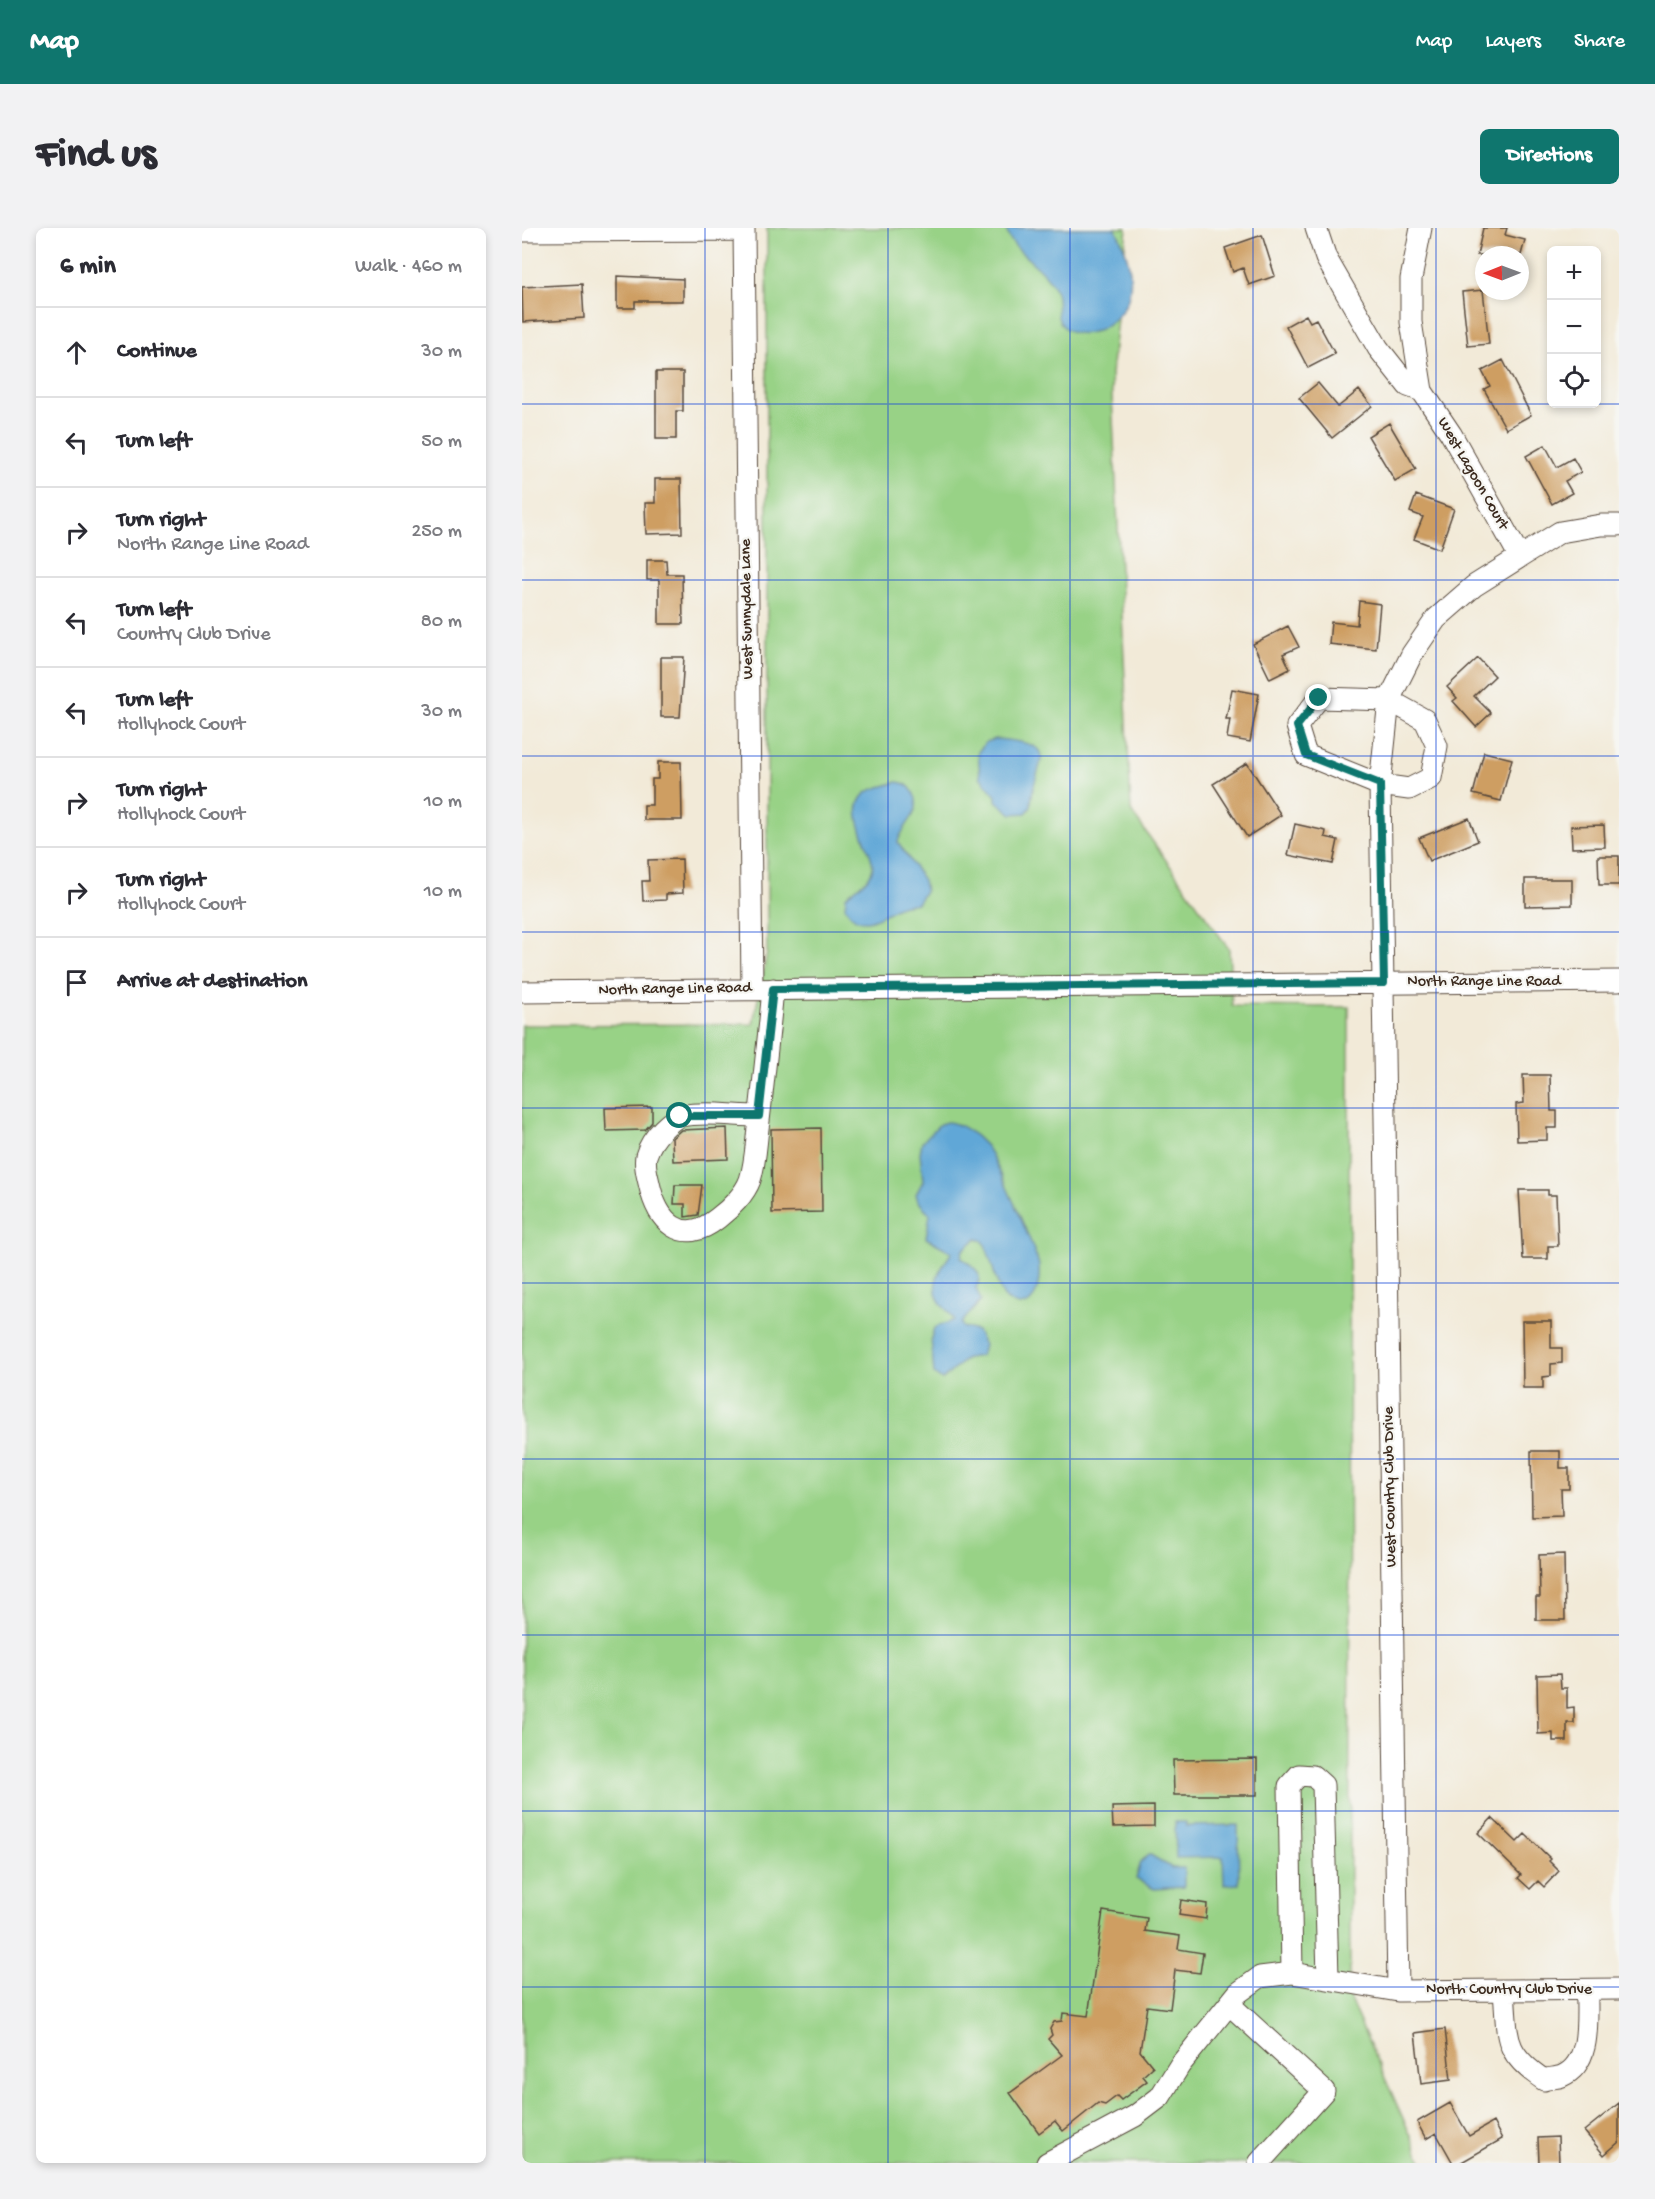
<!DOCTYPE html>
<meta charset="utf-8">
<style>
body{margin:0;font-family:"Gochi Hand",sans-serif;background:#f2f2f3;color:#2b2b33}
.controls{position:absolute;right:18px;top:18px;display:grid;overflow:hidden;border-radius:9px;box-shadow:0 3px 9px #0003}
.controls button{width:54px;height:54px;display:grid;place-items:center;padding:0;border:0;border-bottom:2px solid #e1e1e2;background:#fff;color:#2b2b33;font:30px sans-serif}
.compass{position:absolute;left:953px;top:18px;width:54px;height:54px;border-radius:50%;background:#fff;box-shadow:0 3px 9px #0003;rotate:269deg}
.stop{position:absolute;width:18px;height:18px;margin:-14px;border:4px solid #0f766e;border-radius:50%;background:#fff}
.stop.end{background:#0f766e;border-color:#fff;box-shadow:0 2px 6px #0008}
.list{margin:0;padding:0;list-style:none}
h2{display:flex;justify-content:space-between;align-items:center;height:78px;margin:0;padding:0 24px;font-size:26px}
h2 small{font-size:20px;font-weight:400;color:#7c7c81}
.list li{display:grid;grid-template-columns:39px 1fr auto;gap:18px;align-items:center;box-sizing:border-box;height:90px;padding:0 24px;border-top:2px solid #e1e1e2}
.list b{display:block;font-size:22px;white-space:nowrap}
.list p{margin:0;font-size:20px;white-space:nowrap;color:#7c7c81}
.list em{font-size:20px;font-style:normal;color:#7c7c81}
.icon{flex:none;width:33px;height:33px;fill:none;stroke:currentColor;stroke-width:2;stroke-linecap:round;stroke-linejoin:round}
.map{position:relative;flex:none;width:1097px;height:1935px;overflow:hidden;border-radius:9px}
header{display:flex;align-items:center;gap:36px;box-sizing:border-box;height:84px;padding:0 30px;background:#0f766e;color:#fff}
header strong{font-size:28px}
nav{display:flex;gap:33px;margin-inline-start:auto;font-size:21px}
.intro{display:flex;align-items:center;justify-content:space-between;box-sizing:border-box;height:144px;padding:0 36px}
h1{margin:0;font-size:42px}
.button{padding:15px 27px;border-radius:9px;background:#0f766e;color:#fff;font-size:21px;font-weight:700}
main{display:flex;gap:36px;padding:0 36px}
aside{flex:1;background:#fff;border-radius:9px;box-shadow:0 3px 9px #0003}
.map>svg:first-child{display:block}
.green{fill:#98d286;stroke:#6a7e52;stroke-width:1.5}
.water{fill:#61a7d7;stroke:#4e687a;stroke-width:1.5}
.building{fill:#ce9e62}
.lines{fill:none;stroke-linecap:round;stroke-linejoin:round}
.minor-casing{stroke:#56473a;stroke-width:23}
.minor{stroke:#fff;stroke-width:21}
.route{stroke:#0f766e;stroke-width:8}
.grid{fill:none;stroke:#1d4ed8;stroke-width:1.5;stroke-opacity:0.55}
.labels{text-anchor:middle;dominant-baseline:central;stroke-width:4.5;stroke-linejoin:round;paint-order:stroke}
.street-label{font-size:16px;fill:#3b2a1e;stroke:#f6f6f2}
</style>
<header>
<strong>Map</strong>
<nav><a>Map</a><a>Layers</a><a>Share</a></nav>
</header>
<div class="intro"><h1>Find us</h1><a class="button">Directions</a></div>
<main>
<aside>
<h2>6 min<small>Walk · 460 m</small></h2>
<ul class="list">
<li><svg class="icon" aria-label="ahead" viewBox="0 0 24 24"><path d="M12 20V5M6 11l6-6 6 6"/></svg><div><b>Continue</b></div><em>30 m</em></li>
<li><svg class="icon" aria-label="left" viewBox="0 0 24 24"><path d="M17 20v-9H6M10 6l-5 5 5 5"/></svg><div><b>Turn left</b></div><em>50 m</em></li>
<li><svg class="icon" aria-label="right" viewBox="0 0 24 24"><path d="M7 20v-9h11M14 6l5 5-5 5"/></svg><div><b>Turn right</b><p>North Range Line Road</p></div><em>250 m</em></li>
<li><svg class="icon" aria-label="left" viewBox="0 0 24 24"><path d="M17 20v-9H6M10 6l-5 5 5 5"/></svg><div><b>Turn left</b><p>Country Club Drive</p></div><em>80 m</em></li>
<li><svg class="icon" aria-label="left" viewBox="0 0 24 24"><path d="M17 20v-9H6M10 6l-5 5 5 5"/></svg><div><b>Turn left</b><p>Hollyhock Court</p></div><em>30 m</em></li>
<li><svg class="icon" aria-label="right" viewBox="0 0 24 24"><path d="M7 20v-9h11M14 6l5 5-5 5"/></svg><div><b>Turn right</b><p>Hollyhock Court</p></div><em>10 m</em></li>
<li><svg class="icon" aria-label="right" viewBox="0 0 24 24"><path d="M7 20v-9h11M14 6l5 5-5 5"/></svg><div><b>Turn right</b><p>Hollyhock Court</p></div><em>10 m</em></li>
<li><svg class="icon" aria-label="arrive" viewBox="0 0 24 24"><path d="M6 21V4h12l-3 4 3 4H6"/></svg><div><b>Arrive at destination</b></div></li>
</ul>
</aside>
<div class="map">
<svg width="1097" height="1935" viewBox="0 0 1097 1935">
<rect width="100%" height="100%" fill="#f6f6f2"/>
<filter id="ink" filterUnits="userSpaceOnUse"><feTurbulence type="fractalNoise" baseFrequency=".0167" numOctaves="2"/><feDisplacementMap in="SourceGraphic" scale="12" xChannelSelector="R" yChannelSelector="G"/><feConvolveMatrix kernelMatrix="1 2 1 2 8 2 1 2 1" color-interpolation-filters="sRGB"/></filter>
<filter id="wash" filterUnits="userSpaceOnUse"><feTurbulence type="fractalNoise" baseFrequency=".008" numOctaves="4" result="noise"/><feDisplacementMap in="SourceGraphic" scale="24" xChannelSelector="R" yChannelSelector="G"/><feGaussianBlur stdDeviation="1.35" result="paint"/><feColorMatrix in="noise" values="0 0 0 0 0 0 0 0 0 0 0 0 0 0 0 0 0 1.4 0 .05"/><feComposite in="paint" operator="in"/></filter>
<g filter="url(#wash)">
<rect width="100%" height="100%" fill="#f2ead8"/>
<!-- green -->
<path class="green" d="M 245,0 L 605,0 L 589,146 L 609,583 L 707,721 L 710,778 L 827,779 L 828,1772 L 901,1935 L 0,1935 L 0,797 L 231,796 L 245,725 Z"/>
<!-- water -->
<path class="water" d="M 484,0 L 593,0 C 604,19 612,45 607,67 C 602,91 567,117 543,100 C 531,91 538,77 534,65 C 533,59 526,50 522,46 C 510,32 487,19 484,0 Z
M 473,511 C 549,516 508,536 509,579 L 504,585 L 490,586 L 474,573 L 474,568 L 458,549 L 456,524 L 464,514 Z
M 375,554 C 383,555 387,557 391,564 C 403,584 380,596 376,614 L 401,652 L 403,663 L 395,675 C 389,677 382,676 376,679 C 358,689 337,705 323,679 L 324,669 C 332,659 346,655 350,643 C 356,625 315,579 349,562 C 356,559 367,557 375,554 Z
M 425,894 C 439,895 454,907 463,917 C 471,925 516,1027 517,1038 C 518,1052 515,1084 493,1076 C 488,1075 482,1070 480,1065 C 471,1049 470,1029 461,1013 L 455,1010 L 441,1022 L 439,1029 C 450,1039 463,1043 454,1060 L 459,1073 L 439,1095 L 441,1099 L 455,1103 L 462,1117 L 459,1128 L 445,1130 L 420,1152 L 412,1146 L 409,1110 L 412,1100 L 432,1092 C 430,1086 424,1082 420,1077 C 405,1057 419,1041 430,1024 L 404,1010 L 408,986 L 396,973 L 394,966 L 401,953 L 398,925 L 400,914 L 418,896 Z
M 653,1594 L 664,1594 L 664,1598 L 716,1597 L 717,1656 L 702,1657 L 701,1629 L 654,1630 Z
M 627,1626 L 650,1640 L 662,1640 L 662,1659 L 632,1661 L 614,1651 L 619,1634 Z"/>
<g id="blocks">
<!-- building -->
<path class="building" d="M 961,0 L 985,0 L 983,7 L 1003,12 L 999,27 L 955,27 Z
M 740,7 L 753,48 L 727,57 L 721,40 L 711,44 L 703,20 Z
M 95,48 L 161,51 L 161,73 L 113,73 L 113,80 L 95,80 Z
M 60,56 L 62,90 L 1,94 L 0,59 Z
M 961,62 L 967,116 L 946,118 L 940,64 Z
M 784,87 L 788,94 L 794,91 L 813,126 L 786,140 L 764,98 Z
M 981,132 L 1009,187 L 984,201 L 962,161 L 968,158 L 960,143 Z
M 134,144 L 161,144 L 161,183 L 154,183 L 154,211 L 134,211 Z
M 796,155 L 816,179 L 837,162 L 850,178 L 810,210 L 777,170 Z
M 867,195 L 894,241 L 873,253 L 846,208 Z
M 1023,217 L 1035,239 L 1051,230 L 1059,244 L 1043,253 L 1050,265 L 1030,276 L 1004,228 Z
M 133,251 L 159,251 L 160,305 L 124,306 L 123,275 L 133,275 Z
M 894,267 L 932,281 L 918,321 L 892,311 L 901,289 L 888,284 Z
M 125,332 L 144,332 L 145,346 L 160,346 L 161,396 L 137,396 L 137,352 L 125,352 Z
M 837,373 L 858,376 L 854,421 L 807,416 L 809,394 L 835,397 Z
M 766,398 L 777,419 L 761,426 L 768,441 L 748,451 L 731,416 Z
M 139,429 L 162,429 L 158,489 L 139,489 Z
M 956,430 L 973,448 L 952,468 L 969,485 L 954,499 L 931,473 L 935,470 L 925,459 Z
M 710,461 L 737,466 L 728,514 L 705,510 L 708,491 L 704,491 Z
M 962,524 L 990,531 L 979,573 L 951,566 Z
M 136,534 L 159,534 L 160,592 L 122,592 L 122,577 L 130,577 L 130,551 L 136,551 Z
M 725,535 L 759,587 L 725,609 L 691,556 Z
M 947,590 L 956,613 L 907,633 L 897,610 Z
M 773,596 L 804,603 L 803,609 L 816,612 L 811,636 L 766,627 Z
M 1082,597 L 1083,619 L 1050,620 L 1049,598 Z
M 1076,628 L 1097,628 L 1097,657 L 1077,657 Z
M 160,631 L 161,665 L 144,666 L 144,672 L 121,673 L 120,653 L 127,653 L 126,632 Z
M 1003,651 L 1050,651 L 1050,677 L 1003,678 Z
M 1001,847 L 1028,847 L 1029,883 L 1035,883 L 1035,900 L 1025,900 L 1025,912 L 995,913 L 994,876 L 1002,875 Z
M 130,879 L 130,894 L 123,902 L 84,903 L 83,880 Z
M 205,900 L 206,931 L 151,933 L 150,910 L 159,902 Z
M 299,900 L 300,984 L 250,985 L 249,901 Z
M 153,957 L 180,957 L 176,987 L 163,989 L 163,976 L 152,976 Z
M 997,962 L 1026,962 L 1026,967 L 1034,967 L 1036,1018 L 1026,1018 L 1026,1031 L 1001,1031 Z
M 1000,1093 L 1029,1093 L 1029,1120 L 1040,1120 L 1040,1135 L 1029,1136 L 1029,1148 L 1021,1149 L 1021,1160 L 1001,1160 Z
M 1009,1223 L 1038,1223 L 1038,1240 L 1047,1240 L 1047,1261 L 1039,1261 L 1040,1288 L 1010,1289 Z
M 1042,1326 L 1043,1392 L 1014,1392 L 1014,1369 L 1018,1369 L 1017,1327 Z
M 1038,1446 L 1039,1460 L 1045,1460 L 1045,1480 L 1052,1479 L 1052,1495 L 1045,1495 L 1045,1513 L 1031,1513 L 1031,1505 L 1016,1506 L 1015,1447 Z
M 735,1531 L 735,1567 L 652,1567 L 651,1532 Z
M 632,1578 L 632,1598 L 591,1599 L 590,1579 Z
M 970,1590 L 995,1614 L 1003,1606 L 1029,1631 L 1027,1633 L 1037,1643 L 1022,1659 L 1016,1653 L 1008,1661 L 996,1650 L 999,1647 L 956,1605 Z
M 659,1672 L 685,1676 L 684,1691 L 657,1687 Z
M 581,1683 L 625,1690 L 623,1703 L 658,1708 L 656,1721 L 681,1725 L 678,1745 L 653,1742 L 648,1781 L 625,1778 L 618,1823 L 631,1839 L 621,1848 L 625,1853 L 599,1872 L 595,1868 L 583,1877 L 576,1875 L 541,1903 L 533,1893 L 517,1905 L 488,1865 L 540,1827 L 526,1811 L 530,1807 L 528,1801 L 532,1794 L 540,1793 L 541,1785 L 566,1788 Z
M 923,1801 L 929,1852 L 899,1856 L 893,1805 Z
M 928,1875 L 947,1908 L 971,1894 L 980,1911 L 938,1935 L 931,1935 L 914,1905 L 904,1911 L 895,1894 Z
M 1097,1875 L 1097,1914 L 1082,1927 L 1062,1903 Z
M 1036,1909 L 1037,1935 L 1017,1935 L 1016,1910 Z"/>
</g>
</g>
<g filter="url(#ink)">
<use href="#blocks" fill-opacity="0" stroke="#56473a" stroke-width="1.5"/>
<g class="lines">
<defs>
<path id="minor" d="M 222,0 L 230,761
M 794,0 L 804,30 L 856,120 L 886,158 L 900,163 L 889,94 L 889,51 L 899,0
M 0,3 L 222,2
M 900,163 L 929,206 L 998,329
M 797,470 L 867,472 L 903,492 L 915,518 L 909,550 L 887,561 L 858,557 L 784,527 L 775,498 Z
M 0,764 L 1097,753
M 237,888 C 213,888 183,883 159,888 C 152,890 146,896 141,901 C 134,908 127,918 124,928 C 122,937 125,946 127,955 C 135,993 159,1020 196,990 C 208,981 223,966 228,952 C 234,934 234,912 237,893 C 242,849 247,805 251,761
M 770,1745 L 767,1558 L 777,1547 L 791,1548 L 801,1557 L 806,1750
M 876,1763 L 858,557 L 867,472 L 890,426 L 914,391 L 952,358 L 1038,304 L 1079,297 L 1097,297
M 982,1763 C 986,1809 980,1824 1022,1852 C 1027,1850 1035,1850 1040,1848 C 1071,1835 1064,1788 1065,1762
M 707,1776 L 802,1863 L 737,1935
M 525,1935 L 613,1888 L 638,1869 L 658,1837 L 716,1765 L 738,1749 L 770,1745 L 876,1763 L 1097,1761"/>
</defs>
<!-- minor casing -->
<use href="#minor" class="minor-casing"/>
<!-- minor -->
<use href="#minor" class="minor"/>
</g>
</g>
<g class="lines" filter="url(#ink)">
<!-- route -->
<path class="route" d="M 158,888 L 237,888 L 251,761 L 862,755 L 858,556 L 784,527 L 775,498 L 797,470"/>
</g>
<!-- grid -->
<path class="grid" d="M 183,0 L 183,1935M 366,0 L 366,1935M 548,0 L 548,1935M 731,0 L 731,1935M 914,0 L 914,1935M 0,176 L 1097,176M 0,352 L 1097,352M 0,528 L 1097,528M 0,704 L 1097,704M 0,880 L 1097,880M 0,1055 L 1097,1055M 0,1231 L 1097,1231M 0,1407 L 1097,1407M 0,1583 L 1097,1583M 0,1759 L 1097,1759"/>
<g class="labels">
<!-- street labels -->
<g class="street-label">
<text transform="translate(950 246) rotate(60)">West Lagoon Court</text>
<text transform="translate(226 381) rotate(-91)">West Sunnydale Lane</text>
<text x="962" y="754">North Range Line Road</text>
<text transform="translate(153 762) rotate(-1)">North Range Line Road</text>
<text transform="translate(869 1259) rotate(-91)">West Country Club Drive</text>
<text x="987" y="1762">North Country Club Drive</text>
</g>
</g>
</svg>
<div class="controls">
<button>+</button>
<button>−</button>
<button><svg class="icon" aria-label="locate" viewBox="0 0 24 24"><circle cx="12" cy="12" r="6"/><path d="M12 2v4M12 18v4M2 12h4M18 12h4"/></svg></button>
</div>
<svg class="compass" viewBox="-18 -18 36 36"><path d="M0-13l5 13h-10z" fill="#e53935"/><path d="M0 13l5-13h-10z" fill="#7c7c81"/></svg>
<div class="stop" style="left:158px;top:888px"></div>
<div class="stop end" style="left:797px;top:470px"></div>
</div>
</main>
